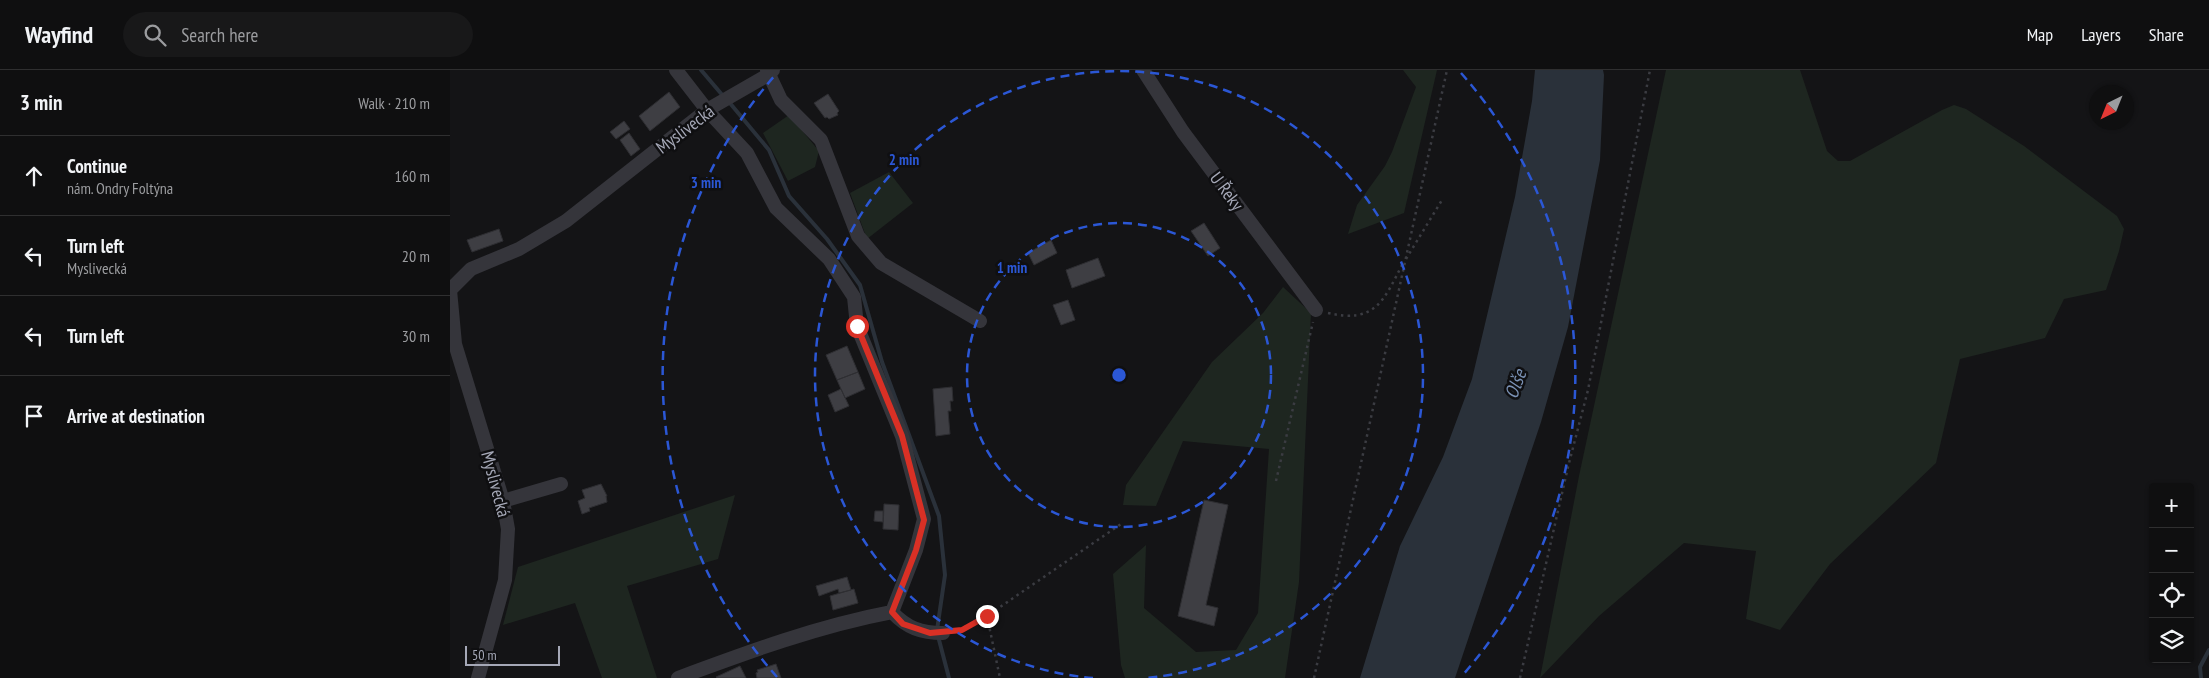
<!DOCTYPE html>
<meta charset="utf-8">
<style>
body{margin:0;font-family:"PT Sans Narrow",sans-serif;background:#181819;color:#f1f3f6}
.controls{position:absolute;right:15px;bottom:15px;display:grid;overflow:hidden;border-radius:5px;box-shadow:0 1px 4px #0004}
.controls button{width:45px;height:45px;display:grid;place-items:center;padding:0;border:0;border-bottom:1px solid #2f2f30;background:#0f0f10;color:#f1f3f6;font:25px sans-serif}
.compass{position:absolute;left:1639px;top:15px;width:45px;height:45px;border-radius:50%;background:#0f0f10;box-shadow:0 1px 4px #0004;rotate:223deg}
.scale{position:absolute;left:15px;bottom:12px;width:95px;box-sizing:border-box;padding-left:5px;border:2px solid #a5a8b7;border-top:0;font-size:14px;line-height:18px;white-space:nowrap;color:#a5a8b7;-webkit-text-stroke:4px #0f0f11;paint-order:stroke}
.stop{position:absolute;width:15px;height:15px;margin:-11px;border:4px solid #d93025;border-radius:50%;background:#fff}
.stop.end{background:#d93025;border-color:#fff;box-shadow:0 1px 5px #0008}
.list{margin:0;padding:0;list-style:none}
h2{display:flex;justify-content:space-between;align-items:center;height:65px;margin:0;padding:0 20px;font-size:21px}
h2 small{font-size:16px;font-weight:400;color:#9b9c9f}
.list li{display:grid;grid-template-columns:32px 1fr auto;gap:15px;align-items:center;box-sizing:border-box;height:80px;padding:0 20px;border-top:1px solid #2f2f30}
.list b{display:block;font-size:19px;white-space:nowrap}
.list p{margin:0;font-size:16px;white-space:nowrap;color:#9b9c9f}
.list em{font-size:16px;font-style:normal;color:#9b9c9f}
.icon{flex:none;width:28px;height:28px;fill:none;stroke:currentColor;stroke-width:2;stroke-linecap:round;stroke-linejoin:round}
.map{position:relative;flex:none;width:1759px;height:608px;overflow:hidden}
header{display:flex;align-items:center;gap:30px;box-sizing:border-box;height:70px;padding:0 25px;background:#0f0f10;border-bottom:1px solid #2f2f30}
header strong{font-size:24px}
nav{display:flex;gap:28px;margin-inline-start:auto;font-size:18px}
.search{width:350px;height:45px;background:#181819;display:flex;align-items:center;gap:12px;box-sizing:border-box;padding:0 18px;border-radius:28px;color:#9b9c9f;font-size:19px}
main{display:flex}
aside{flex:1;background:#0f0f10}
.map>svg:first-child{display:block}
.green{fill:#1e2620}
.water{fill:#2a313a}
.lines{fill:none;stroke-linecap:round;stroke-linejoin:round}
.stream{stroke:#2a313a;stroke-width:4}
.building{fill:#3e3e43;stroke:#2e2e32}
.path{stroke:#3b3c42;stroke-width:2.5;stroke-dasharray:2.5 4;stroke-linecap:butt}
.street{stroke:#35353b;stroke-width:14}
.route{stroke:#d93025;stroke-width:6}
.ring{fill:none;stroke:#2b57d5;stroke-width:2.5;stroke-dasharray:9 6}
.labels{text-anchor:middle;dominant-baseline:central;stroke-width:5;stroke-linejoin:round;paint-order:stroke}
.street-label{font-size:18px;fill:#a5a8b7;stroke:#0f0f11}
.water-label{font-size:19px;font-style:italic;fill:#7a91b4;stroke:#0f0f11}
.centre{fill:#2b57d5;stroke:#0f0f11;stroke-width:2.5}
.ring-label{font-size:15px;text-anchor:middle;font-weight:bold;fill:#2b57d5;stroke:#0f0f11;stroke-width:5;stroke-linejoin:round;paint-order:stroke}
</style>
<header>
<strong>Wayfind</strong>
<div class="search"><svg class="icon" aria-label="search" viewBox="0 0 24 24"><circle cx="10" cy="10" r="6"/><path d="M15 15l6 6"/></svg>Search here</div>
<nav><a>Map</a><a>Layers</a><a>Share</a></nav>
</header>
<main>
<aside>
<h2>3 min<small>Walk · 210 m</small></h2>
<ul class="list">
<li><svg class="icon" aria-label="ahead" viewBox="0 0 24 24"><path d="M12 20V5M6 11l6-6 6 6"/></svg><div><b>Continue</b><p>nám. Ondry Foltýna</p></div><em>160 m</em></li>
<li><svg class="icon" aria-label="left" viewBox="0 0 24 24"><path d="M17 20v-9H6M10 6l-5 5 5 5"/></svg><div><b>Turn left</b><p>Myslivecká</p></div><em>20 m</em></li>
<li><svg class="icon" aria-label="left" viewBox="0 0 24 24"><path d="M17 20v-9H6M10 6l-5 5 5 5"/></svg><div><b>Turn left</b></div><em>30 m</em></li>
<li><svg class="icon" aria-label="arrive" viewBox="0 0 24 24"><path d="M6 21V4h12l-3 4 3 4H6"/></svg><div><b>Arrive at destination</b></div></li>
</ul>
</aside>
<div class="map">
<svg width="1759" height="608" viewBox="0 0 1759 608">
<rect width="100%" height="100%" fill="#141416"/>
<!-- green -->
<path class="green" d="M 953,0 L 987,0 L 954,143 L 898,164 L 907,135 L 935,96 L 942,82 L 966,17 Z
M 1216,0 L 1350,0 L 1377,81 L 1388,91 L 1400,91 L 1492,40 L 1504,35 L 1516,39 L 1574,76 L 1667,146 L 1674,159 L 1669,181 L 1656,220 L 1614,229 L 1595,268 L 1510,289 L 1486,393 L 1380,494 L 1330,560 L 1296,549 L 1306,481 L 1234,473 L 1149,546 L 1090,608 L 1129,406 Z
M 339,45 L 369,81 L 365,97 L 338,111 L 313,63 Z
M 439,102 L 463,133 L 417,169 L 400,123 Z
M 833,217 L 861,243 L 849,512 L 835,608 L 675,608 L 671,595 L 663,504 L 696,475 L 694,538 L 746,582 L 786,580 L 808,543 L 819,379 L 733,371 L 706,436 L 673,435 L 676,415 L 762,292 L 813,243 Z
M 285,425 L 268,489 L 177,516 L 207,608 L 152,608 L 125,533 L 53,555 L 68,497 Z"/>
<!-- water -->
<path class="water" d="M 1085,0 L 1153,0 L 1154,5 L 1150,90 L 1118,257 L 1091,352 L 1005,608 L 910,608 L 950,476 L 993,387 L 1022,309 L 1065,127 L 1082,31 Z"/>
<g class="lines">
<!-- stream -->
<path class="stream" d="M 251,0 L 274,27
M 279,32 L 319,80 L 339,126 L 377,169 L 410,215 L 432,292 L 489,446 L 495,505 L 487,560
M 488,566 L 499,608
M 1751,608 L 1750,597 L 1759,580"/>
</g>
<!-- building -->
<path class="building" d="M 219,22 L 230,37 L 200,61 L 189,46 Z
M 378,24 L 389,41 L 387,43 L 388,45 L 379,49 L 377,47 L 375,48 L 364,33 Z
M 174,51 L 180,59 L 166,69 L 160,62 Z
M 179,63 L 190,79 L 181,86 L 170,70 Z
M 754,153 L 770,178 L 758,186 L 741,161 Z
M 49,159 L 53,171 L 22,182 L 17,170 Z
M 601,170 L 607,183 L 584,195 L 578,183 Z
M 648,188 L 655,206 L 622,218 L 616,200 Z
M 618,230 L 625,250 L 611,255 L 603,235 Z
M 397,276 L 408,302 L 387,310 L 376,285 Z
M 408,302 L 415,319 L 395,328 L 387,310 Z
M 502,317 L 503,331 L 500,331 L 501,341 L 498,341 L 500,364 L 486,366 L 483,319 Z
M 391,319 L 399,336 L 385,342 L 378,325 Z
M 151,414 L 157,426 L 156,426 L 157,432 L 139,438 L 140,441 L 132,444 L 128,431 L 135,428 L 132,420 Z
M 754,430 L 778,435 L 756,535 L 768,538 L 764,556 L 728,546 Z
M 434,434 L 449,435 L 448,460 L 433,459 Z
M 425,441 L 433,441 L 433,452 L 424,451 Z
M 397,507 L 401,520 L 389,523 L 388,519 L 369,526 L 366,516 Z
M 404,519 L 408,533 L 383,540 L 380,526 Z
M 326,594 L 331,608 L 307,608 L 306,603 L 308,602 L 307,600 Z
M 290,596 L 296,608 L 267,608 L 266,607 Z"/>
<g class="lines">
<!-- path -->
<path class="path" d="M 956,189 L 992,130
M 878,243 C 926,254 934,230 953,193
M 826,411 L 863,252
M 537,546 L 550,608
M 505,561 L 512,560 L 537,546 L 671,454
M 864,608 L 997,0
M 1070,608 L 1118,397 L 1138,320 L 1200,0"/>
<!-- street -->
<path class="street" d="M 226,0 L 257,40 L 297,83 L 326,138 L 379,189 L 404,227 L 407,256 L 452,366 L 474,449 L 466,480 L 442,542
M 317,0 L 331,30 L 371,70 L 408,166 L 431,193 L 530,251
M 693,0 L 733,62 L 866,240
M 53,431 L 111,414
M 442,542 C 457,558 471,563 493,563
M 28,608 L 55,510 L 58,459 L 53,431 L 5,274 L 0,220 L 21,199 L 69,179 L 116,151 L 257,40 L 318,5 L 323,0
M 228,608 C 298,582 368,556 442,542"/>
</g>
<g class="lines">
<!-- route -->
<path class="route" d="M 407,256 L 452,366 L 474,450 L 466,480 L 442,542 L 453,554 L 480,563 L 512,560 L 537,546"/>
</g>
<!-- distance rings -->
<g class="ring">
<circle cx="669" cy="305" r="152"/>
<path d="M643 608A304 304 0 1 1 695 608"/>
<path d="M327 607A456 456 0 0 1 327 3M1011 3A456 456 0 0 1 1011 607"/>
</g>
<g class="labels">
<!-- street labels -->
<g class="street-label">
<text transform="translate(235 59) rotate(-37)">Myslivecká</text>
<text transform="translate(777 121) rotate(53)">U Řeky</text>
<text transform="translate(46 414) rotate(75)">Myslivecká</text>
</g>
<!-- water labels -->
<g class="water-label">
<text transform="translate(1065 314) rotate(-70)">Olše</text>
</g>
</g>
<circle cx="669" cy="305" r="8" class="centre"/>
<g class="ring-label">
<text x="454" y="95">2 min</text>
<text x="256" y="118">3 min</text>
<text x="562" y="203">1 min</text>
</g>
</svg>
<div class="controls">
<button>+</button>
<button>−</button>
<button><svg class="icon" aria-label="locate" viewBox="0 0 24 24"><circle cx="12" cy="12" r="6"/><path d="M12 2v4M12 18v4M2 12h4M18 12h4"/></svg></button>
<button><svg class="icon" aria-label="layers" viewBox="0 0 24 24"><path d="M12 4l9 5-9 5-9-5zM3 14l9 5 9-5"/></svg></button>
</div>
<svg class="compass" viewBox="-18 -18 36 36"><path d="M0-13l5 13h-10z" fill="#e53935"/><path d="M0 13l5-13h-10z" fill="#9b9c9f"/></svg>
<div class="scale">50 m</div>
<div class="stop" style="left:407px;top:256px"></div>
<div class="stop end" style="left:537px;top:546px"></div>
</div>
</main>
